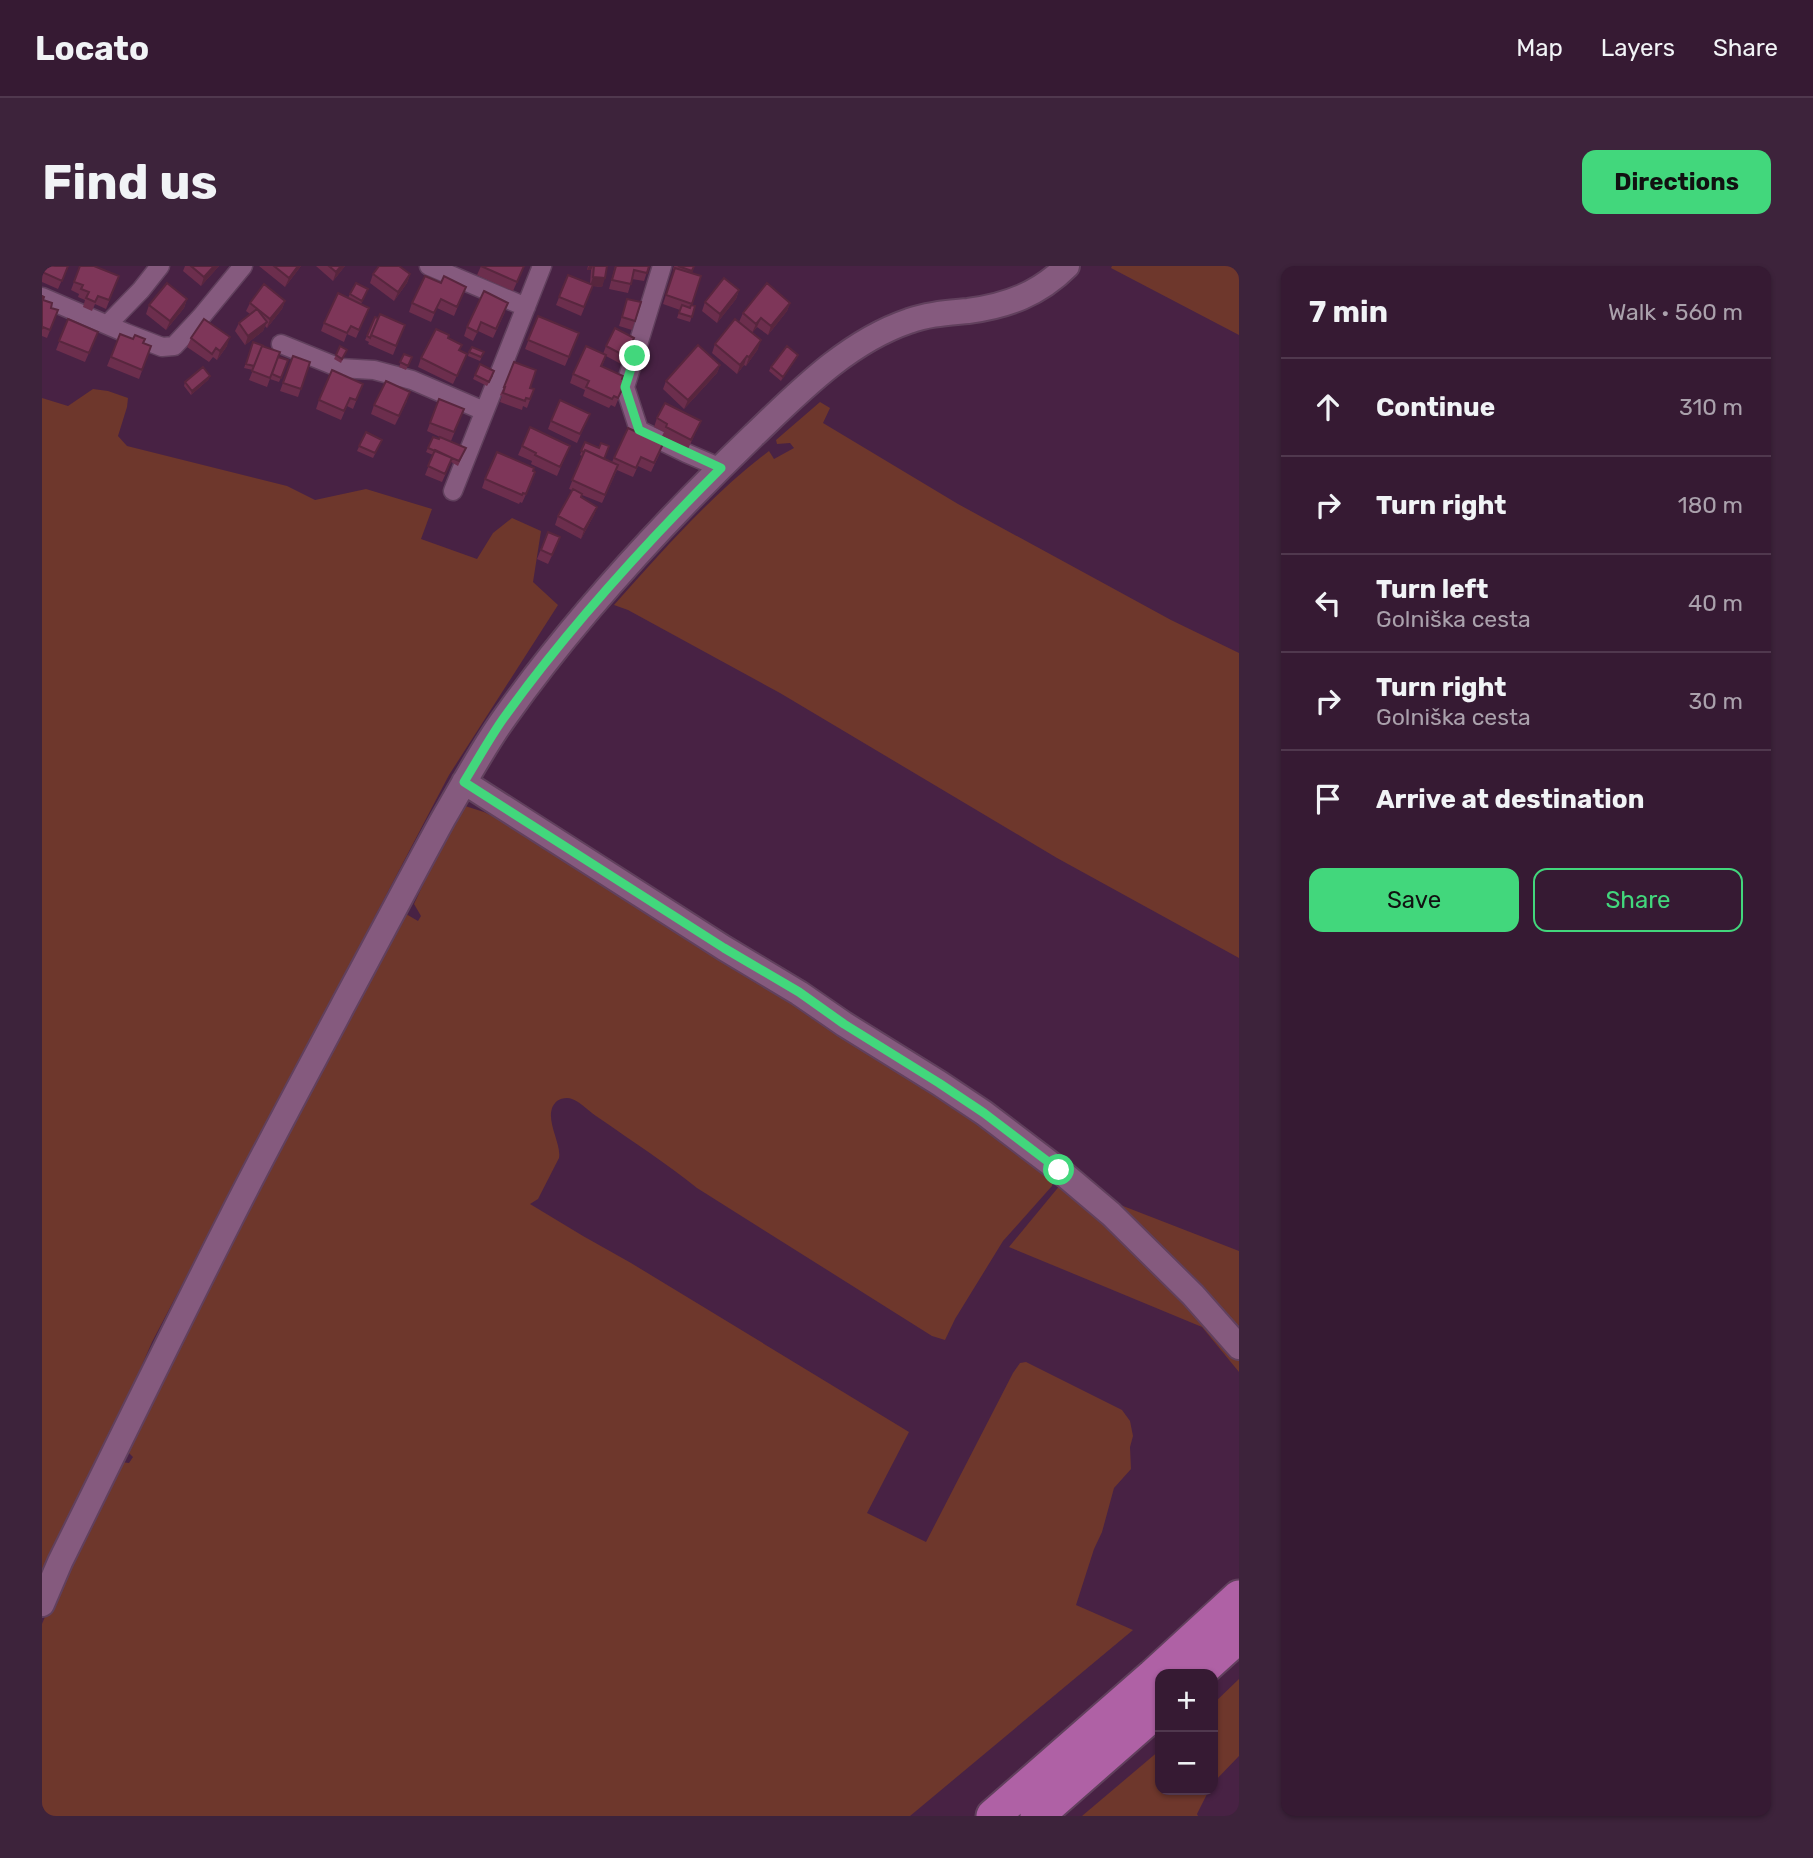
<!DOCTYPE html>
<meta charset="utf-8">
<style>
body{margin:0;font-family:Rubik,sans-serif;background:#3d233b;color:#f1f3f6}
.controls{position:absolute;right:21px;bottom:21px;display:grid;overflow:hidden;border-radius:14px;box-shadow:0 2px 5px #0004}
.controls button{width:63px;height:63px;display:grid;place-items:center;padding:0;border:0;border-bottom:2px solid #50384e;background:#361a33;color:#f1f3f6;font:35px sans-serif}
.stop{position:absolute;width:21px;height:21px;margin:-16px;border:5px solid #42d77c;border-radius:50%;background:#fff}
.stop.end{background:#42d77c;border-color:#fff;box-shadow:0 2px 7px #0008}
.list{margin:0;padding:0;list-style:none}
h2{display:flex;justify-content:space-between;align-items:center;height:91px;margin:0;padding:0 28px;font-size:30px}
h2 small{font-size:23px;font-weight:400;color:#aaa1ac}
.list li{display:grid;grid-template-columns:46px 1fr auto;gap:21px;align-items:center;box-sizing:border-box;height:98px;padding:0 28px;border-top:2px solid #50384e}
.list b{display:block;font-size:26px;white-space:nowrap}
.list p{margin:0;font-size:23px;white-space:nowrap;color:#aaa1ac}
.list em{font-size:23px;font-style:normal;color:#aaa1ac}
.actions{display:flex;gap:14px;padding:21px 28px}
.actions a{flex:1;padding:16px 0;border:2px solid #42d77c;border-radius:14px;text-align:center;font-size:24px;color:#42d77c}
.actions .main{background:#42d77c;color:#111}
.icon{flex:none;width:38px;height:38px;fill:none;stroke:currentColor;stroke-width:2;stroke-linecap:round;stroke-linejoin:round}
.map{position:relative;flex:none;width:1197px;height:1550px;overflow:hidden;border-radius:14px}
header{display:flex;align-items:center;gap:42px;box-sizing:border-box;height:98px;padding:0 35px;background:#361a33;border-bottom:2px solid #50384e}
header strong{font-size:33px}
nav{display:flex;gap:38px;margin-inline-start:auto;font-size:24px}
.intro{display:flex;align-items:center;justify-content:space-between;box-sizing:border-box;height:168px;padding:0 42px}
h1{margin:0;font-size:49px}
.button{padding:18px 32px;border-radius:14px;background:#42d77c;color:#111;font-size:24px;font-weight:700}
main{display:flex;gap:42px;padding:0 42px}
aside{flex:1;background:#361a33;border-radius:14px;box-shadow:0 2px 5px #0004}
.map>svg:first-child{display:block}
.green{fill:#6e372c}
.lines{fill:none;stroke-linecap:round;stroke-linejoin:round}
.street-casing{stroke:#61405d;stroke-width:21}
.secondary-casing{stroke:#61405d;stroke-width:28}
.highway-casing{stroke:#61405d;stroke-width:37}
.street{stroke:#855a7e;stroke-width:18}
.secondary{stroke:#855a7e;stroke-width:24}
.highway{stroke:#af61a5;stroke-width:33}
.wall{fill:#6c2e4d}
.shaded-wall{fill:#58263e}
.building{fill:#7e3659;stroke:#58263e;stroke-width:2}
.route{stroke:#42d77c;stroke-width:9}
</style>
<header>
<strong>Locato</strong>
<nav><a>Map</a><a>Layers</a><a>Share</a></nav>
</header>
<div class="intro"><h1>Find us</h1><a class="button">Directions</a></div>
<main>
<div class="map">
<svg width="1197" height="1550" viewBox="0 0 1197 1550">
<rect width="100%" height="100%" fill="#482244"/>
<!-- green -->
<path class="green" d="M 1070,0 L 1197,0 L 1197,69 L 1069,2 Z
M 51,123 L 66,125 L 86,132 L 85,141 L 76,170 L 85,180 L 245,220 L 273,234 L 324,223 L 390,243 L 379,273 L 435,293 L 451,267 L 470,252 L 499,265 L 491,316 L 516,339 L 407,509 L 110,1076 L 90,1122 L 11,1281 L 0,1308 L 0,132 L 26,140 Z
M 778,136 L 788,142 L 781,157 L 916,238 L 1129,354 L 1197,387 L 1197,692 L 1015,592 L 738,427 L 586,344 L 572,339 C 620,285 669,229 727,185 L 732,193 L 752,182 L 748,177 L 735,178 L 734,174 Z
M 420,539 L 442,546 L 472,561 L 592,635 L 1013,906 L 1010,920 L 961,975 L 913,1053 L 903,1074 L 890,1070 L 655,922 C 624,897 590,875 557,852 C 548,847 539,836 530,833 C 526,831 519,832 515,835 C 499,849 520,876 517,892 L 496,933 L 488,938 L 541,970 L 589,997 L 867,1166 L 825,1247 L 884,1276 L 971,1107 L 978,1097 L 984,1096 L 1080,1144 L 1088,1155 L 1091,1170 L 1088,1181 L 1089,1203 L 1072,1222 L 1060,1266 L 1052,1283 L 1034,1339 L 1091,1364 L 868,1550 L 0,1550 L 0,1358 L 23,1302 L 79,1196 L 87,1197 L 91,1191 L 84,1184 L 95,1155 L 315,736 L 364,648 L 376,655 L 379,650 L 372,638 L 385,610 L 389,593 Z
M 1019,918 L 1025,918 L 1197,1089 L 1197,1106 L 1160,1061 L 967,981 Z
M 1063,933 L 1197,985 L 1197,1071 Z
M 1197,1413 L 1197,1490 L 1171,1517 L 1171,1438 Z
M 1118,1484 L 1118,1524 L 1167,1524 L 1155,1548 L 1156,1550 L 1040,1550 Z"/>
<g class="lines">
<defs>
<path id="street" d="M 387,0 L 484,41
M 620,0 L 583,121 L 597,164 L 644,187 L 679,202
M 0,31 L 84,67 L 120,81 L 132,80 L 159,51 L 201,0
M 66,58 L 99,24 L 118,0
M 239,78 L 298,102 L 332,104 L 370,114 L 442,145
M 411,225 L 500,0"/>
<path id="secondary" d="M 422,516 L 682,682 L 757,727 L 802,758 L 897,817 L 942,847 L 1017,904 L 1069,948 L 1151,1029 L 1197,1081
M 0,1338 L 18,1296 C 75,1181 131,1066 189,952 C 225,881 263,811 300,741 C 334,678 367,615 401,553 C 421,519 440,483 463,451 C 535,349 621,257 711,170 C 757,126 805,76 867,55 C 886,48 906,47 926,45 C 965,40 997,28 1025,0"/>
<path id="highway" d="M 1155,1408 L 1197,1370
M 951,1550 L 1111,1410 L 1197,1331
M 995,1550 L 1118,1442"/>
</defs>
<!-- street casing -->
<use href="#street" class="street-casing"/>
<!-- secondary casing -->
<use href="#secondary" class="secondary-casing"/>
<!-- highway casing -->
<use href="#highway" class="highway-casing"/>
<!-- street -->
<use href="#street" class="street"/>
<!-- secondary -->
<use href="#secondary" class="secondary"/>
<!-- highway -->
<use href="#highway" class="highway"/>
</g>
<!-- wall -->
<path class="wall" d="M 0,0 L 26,0 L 16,23 L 0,16 Z
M 143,0 L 177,0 L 159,20 L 141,5 Z
M 217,0 L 259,0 L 243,21 Z
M 274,0 L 303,0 L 291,15 Z
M 439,0 L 482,0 L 471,25 L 435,9 Z
M 546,0 L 565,0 L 560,21 L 551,20 L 539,50 L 514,39 L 526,9 L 548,18 L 549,4 L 545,4 Z
M 573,0 L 607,0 L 602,15 L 590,13 L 586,27 L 567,23 Z
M 632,0 L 652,0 L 650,7 L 659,10 L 649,39 L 653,40 L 648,56 L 635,52 L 638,44 L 621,38 L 632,4 L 631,3 Z
M 331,8 L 368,8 L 365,17 L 352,35 L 328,17 Z
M 77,10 L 64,43 L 53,38 L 50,45 L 41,41 L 43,34 L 36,31 L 37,28 L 29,24 L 32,16 Z
M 399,17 L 424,21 L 412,50 L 395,42 L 389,56 L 367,46 L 370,37 Z
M 697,24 L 694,33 L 675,57 L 660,45 L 663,36 Z
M 324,27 L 319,38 L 327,42 L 314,72 L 305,68 L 302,76 L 279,65 L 282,57 L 306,32 L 308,28 Z
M 0,30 L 1,34 L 9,42 L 16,44 L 5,72 L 0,70 Z
M 145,33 L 142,42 L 124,64 L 104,48 L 107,39 Z
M 585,33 L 599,36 L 590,64 L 577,60 Z
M 243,35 L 240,43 L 225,62 L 223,60 L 221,65 L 203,79 L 193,65 L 197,57 L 208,48 L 204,45 L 208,37 Z
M 748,37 L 745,45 L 726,69 L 715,61 L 710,67 L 697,56 L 701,47 Z
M 463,46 L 451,72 L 436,65 L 431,75 L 422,70 L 425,61 Z
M 496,50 L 537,67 L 523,100 L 483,83 Z
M 26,53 L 56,66 L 43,96 L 14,84 Z
M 363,59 L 351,89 L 326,78 L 327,76 L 323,74 L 325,70 Z
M 78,68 L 109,80 L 97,113 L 65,100 Z
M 149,72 L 185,80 L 175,94 L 171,91 L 167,96 L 145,81 Z
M 406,72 L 418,84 L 425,88 L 411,118 L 376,101 L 379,92 Z
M 592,72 L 579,98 L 564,90 L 560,100 L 584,115 L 573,141 L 569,139 L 567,142 L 541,130 L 543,124 L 528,117 L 531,108 L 561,88 L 564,80 Z
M 211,76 L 222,80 L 236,91 L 246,94 L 237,116 L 228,113 L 234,96 L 225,121 L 207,114 L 211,104 L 202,102 Z
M 673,78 L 716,83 L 704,100 L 702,99 L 695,108 L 670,87 Z
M 305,84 L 299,97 L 292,93 L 294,89 Z
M 427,86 L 442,86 L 438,95 L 426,90 Z
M 362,88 L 370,91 L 364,104 L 357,101 Z
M 756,89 L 754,93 L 739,115 L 727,105 L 729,101 Z
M 251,90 L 268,96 L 256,131 L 238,125 Z
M 678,99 L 675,107 L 642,143 L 621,123 L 624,115 Z
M 433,109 L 451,110 L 445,120 L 431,113 Z
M 168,110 L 166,114 L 149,129 L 142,120 L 143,116 Z
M 321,118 L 311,143 L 305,140 L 299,154 L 274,143 L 277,134 Z
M 462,121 L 488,122 L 492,123 L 485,142 L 481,140 L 480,144 L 458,136 L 460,130 L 458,129 Z
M 397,133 L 422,143 L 409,175 L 424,182 L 416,200 L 409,196 L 400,216 L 383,209 L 391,189 L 384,186 L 386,182 L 397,173 L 398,171 L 385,165 Z
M 365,135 L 353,159 L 329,148 L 332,139 Z
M 548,148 L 535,177 L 506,163 L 509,155 Z
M 615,152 L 659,155 L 646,183 L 620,170 L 622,166 L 612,161 Z
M 586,162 L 618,187 L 609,206 L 596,200 L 591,211 L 575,204 L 560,237 L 540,229 L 539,231 L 555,241 L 552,249 L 539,273 L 513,259 L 516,250 L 530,224 L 527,223 L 540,190 L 538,189 L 543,176 L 562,193 L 570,196 Z
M 324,166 L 338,178 L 331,192 L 315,185 Z
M 480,180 L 524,189 L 515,210 L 489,198 L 490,195 L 476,189 Z
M 491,205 L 490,215 L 480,237 L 478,236 L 477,238 L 440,222 L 443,213 Z
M 506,266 L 515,279 L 506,298 L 495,293 Z"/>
<!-- shaded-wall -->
<path class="shaded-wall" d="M 172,0 L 177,0 L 159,20 L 162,11 Z
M 256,0 L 259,0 L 243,21 L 247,12 Z
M 299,0 L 303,0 L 291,15 L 294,6 Z
M 547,0 L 551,0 L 549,4 L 545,4 Z
M 368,8 L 365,17 L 352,35 L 356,26 Z
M 551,11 L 563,12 L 560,21 L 551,20 L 539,50 L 551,20 L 548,20 Z
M 697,24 L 694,33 L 675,57 L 678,48 Z
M 145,33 L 142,42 L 124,64 L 128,55 Z
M 243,35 L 240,43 L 225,62 L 228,53 Z
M 748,37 L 745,45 L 726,69 L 729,60 Z
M 719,52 L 715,61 L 710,67 L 714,58 Z
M 225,56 L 221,65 L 203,79 L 206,70 Z
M 188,71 L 185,80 L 175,94 L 178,85 Z
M 719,74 L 716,83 L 704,100 L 707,91 Z
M 756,89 L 754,93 L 739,115 L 741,111 Z
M 705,90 L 702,99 L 695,108 L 698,99 Z
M 678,99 L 675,107 L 642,143 L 646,134 Z
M 168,110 L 166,114 L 149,129 L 150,125 Z
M 555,241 L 552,249 L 539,273 L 542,264 Z"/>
<!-- building -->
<path class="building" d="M 0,0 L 26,0 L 20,15 L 0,6 Z
M 38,0 L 52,0 L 77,10 L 67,34 L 56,30 L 53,36 L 44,32 L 47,26 L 39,23 L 41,19 L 32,16 Z
M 149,0 L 172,0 L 162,11 Z
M 232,0 L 256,0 L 247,12 Z
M 287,0 L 299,0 L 294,6 Z
M 337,0 L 357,0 L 368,8 L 356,26 L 331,8 Z
M 439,0 L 482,0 L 475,16 Z
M 552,0 L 565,0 L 563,12 L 551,11 Z
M 574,0 L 607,0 L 605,7 L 592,4 L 589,18 L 570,14 Z
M 636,0 L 652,0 L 650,5 Z
M 633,2 L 659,10 L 650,38 L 624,29 Z
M 526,9 L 551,19 L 542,41 L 517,31 Z
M 383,10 L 399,17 L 402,10 L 424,21 L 415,41 L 399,33 L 392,47 L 370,37 Z
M 682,12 L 697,24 L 678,48 L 663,36 Z
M 125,17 L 145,33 L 128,55 L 107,39 Z
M 314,17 L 326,23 L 320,35 L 308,28 Z
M 725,17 L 748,37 L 729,60 L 719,52 L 714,58 L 701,47 Z
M 222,18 L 243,35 L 228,53 L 208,37 Z
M 442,25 L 466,37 L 454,63 L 439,56 L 435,66 L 425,61 Z
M 296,27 L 327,42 L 317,64 L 309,60 L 305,67 L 282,57 Z
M 0,30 L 2,31 L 1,34 L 10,37 L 9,42 L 16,44 L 8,64 L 1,61 L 0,63 Z
M 585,33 L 599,36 L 593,55 L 580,51 Z
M 640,39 L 648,42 L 649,39 L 653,40 L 650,51 L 637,47 Z
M 215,43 L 225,56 L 206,70 L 197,57 Z
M 338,48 L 363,59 L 354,80 L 329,69 Z
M 496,50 L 537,67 L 527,91 L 486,74 Z
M 333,51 L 336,52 L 328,72 L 325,70 Z
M 26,53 L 56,66 L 47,87 L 17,75 Z
M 162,53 L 188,71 L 178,85 L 174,82 L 170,88 L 149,72 Z
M 693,53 L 719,74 L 707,91 L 705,90 L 698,99 L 673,78 Z
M 573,62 L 592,72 L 583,90 L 564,80 Z
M 394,63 L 407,69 L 406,72 L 420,79 L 417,84 L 425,88 L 415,110 L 379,92 Z
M 78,68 L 91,73 L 93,69 L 103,73 L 101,77 L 109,80 L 100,104 L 69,91 Z
M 211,76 L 222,80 L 220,80 L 212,100 L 204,98 Z
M 656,79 L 678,99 L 646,134 L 624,115 Z
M 220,80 L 238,86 L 228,112 L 210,105 Z
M 298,80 L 305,84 L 300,93 L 294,89 Z
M 544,80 L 564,89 L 559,100 L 581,110 L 580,113 L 584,115 L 576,132 L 572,130 L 570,133 L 544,121 L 547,115 L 531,108 Z
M 745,80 L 756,89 L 741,111 L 729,101 Z
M 430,81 L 442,86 L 439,91 L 427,86 Z
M 362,88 L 370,91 L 366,100 L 358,96 Z
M 251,90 L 268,96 L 259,123 L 241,117 Z
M 236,91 L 246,94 L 239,112 L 230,108 Z
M 472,96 L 494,104 L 488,122 L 492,123 L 488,133 L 484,132 L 483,135 L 461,127 L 463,121 L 462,121 Z
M 438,98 L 452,105 L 447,116 L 433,109 Z
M 161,101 L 168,110 L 150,125 L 143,116 Z
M 290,104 L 321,118 L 314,134 L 308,132 L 302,145 L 277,134 Z
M 344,115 L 368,126 L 357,150 L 332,139 Z
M 397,133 L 422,143 L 412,166 L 388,157 Z
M 518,134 L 548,148 L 538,168 L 509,155 Z
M 623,137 L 659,155 L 649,174 L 624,161 L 625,158 L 615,152 Z
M 488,161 L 528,180 L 518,201 L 493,189 L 494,187 L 480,180 Z
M 586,162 L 621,178 L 612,197 L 599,191 L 594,202 L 572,192 Z
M 324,166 L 340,174 L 333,187 L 317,180 Z
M 391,171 L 397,173 L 398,171 L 424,182 L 417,195 L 386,182 Z
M 543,176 L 557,182 L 559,177 L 567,180 L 562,193 L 543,184 L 542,186 L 539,185 Z
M 393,184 L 410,192 L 403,208 L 386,200 Z
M 543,184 L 576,199 L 563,229 L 530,214 Z
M 455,186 L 492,202 L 491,205 L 493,206 L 484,228 L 481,227 L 480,229 L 443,213 Z
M 531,223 L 540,228 L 539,231 L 555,241 L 542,264 L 516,250 Z
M 506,266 L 518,271 L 510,289 L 499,284 Z"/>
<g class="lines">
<!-- route -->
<path class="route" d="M 593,90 L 583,121 L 597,164 L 679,202 C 600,281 526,362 461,453 C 447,473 435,495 422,516 L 682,682 L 757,726 L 802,758 L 897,817 L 942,847 L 1017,904"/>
</g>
</svg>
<div class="controls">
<button>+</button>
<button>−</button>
</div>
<div class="stop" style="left:1017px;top:904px"></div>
<div class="stop end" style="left:593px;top:90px"></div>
</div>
<aside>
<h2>7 min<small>Walk · 560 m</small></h2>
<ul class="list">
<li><svg class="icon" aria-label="ahead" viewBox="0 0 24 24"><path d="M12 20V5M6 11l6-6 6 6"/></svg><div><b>Continue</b></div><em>310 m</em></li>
<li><svg class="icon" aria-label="right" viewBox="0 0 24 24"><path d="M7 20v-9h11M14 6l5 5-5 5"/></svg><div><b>Turn right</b></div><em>180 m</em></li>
<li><svg class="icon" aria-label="left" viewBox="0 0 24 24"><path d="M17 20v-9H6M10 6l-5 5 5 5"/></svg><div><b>Turn left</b><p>Golniška cesta</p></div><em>40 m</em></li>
<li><svg class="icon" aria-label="right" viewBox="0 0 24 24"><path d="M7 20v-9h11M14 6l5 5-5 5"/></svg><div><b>Turn right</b><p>Golniška cesta</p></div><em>30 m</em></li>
<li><svg class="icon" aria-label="arrive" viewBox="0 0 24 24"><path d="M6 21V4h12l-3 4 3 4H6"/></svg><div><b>Arrive at destination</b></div></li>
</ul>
<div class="actions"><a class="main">Save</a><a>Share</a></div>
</aside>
</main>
